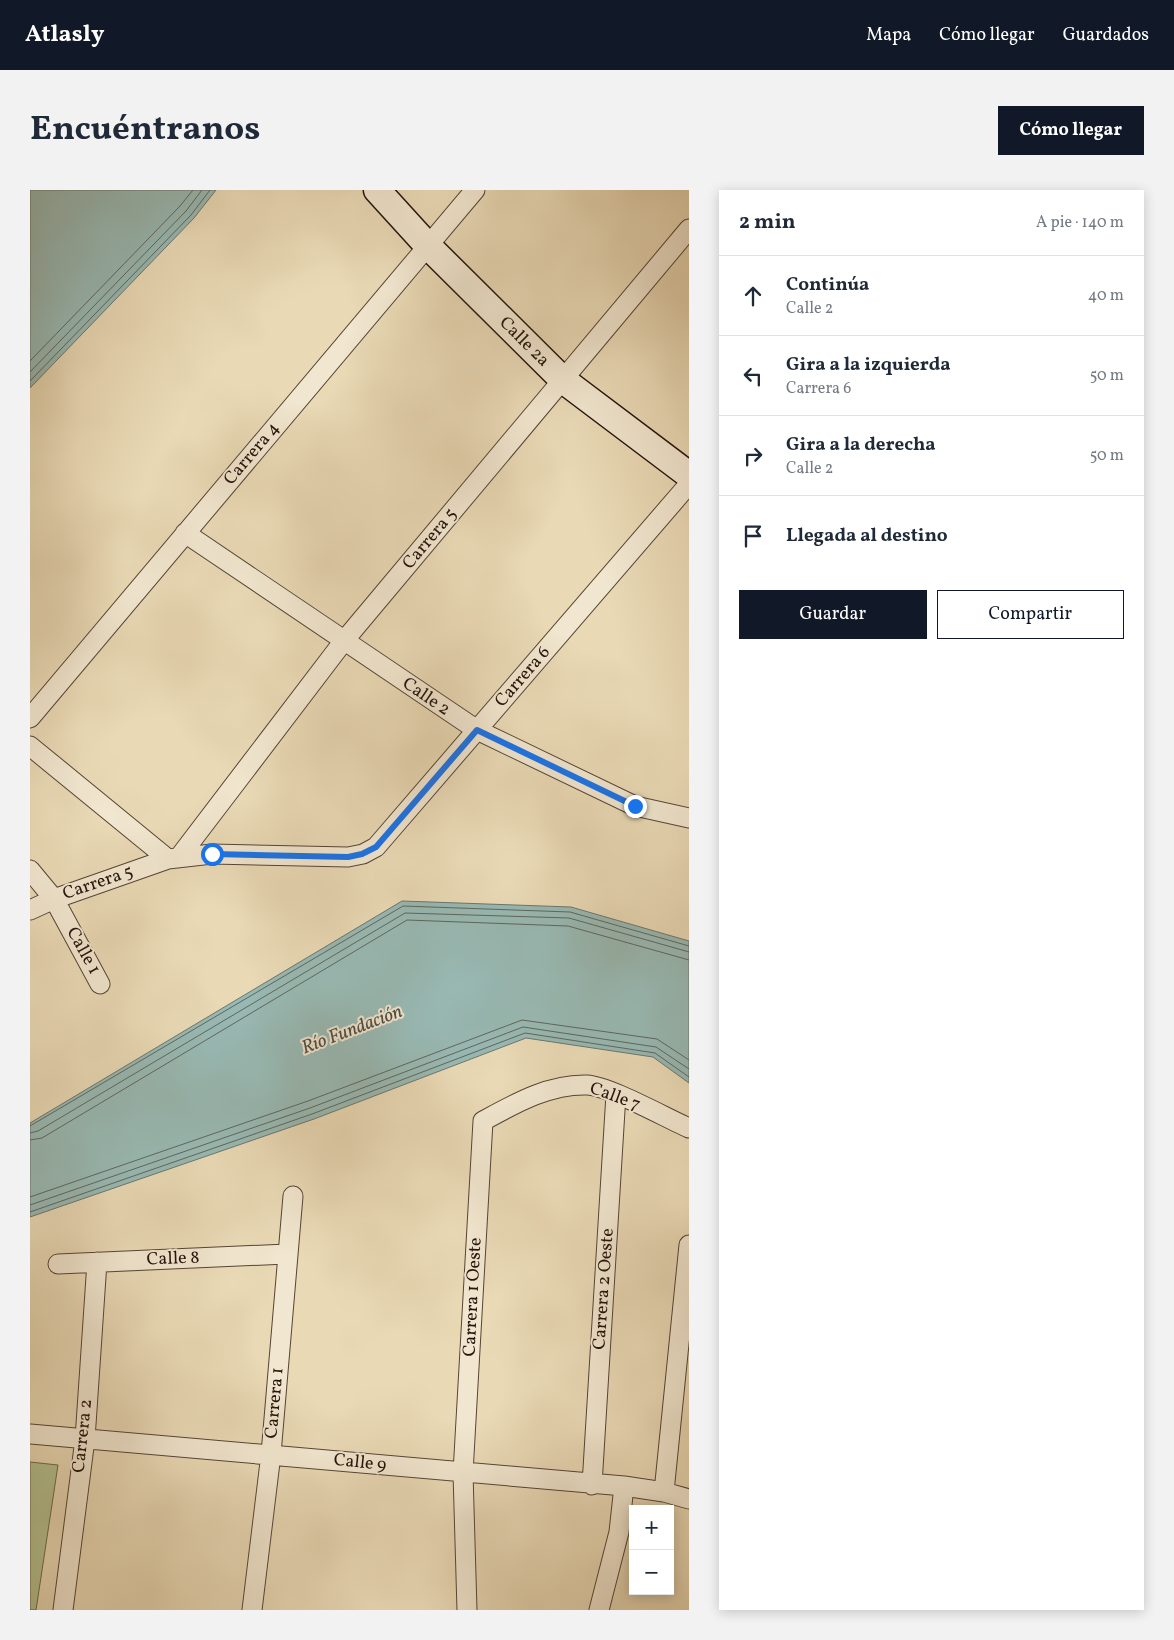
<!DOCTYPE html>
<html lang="es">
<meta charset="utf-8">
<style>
body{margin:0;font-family:Vollkorn,serif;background:#f2f2f3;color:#1f2937}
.controls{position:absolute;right:15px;bottom:15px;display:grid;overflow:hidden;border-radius:0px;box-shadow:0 2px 12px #0003}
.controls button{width:45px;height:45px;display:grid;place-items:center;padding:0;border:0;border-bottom:1px solid #e0e1e3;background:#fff;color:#1f2937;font:25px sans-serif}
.stop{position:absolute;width:15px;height:15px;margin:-11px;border:4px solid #1a73e8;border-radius:50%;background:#fff}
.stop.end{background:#1a73e8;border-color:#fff;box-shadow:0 1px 5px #0008}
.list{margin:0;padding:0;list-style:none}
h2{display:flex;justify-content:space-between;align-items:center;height:65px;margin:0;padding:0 20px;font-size:21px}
h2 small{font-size:16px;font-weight:400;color:#747a83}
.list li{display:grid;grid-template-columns:32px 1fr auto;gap:15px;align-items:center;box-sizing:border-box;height:80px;padding:0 20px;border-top:1px solid #e0e1e3}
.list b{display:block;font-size:19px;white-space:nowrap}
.list p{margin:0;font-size:16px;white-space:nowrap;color:#747a83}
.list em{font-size:16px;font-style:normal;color:#747a83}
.actions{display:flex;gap:10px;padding:15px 20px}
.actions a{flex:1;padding:11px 0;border:1px solid #111827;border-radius:0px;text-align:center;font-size:18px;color:#111827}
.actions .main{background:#111827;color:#fff}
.icon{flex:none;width:28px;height:28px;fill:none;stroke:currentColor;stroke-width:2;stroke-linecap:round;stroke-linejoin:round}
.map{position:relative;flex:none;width:659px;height:1420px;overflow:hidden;border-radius:0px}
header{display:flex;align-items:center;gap:30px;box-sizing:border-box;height:70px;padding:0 25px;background:#111827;color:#fff}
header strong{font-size:24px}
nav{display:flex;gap:28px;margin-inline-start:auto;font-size:18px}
.intro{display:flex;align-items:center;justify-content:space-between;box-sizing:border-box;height:120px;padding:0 30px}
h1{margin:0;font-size:35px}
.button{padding:12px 22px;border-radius:0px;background:#111827;color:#fff;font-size:18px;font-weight:700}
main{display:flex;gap:30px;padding:0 30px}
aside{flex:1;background:#fff;border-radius:0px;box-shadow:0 2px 12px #0003}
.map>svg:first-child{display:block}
.green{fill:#b4c08f;stroke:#6c694d}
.water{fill:#98b9b3;stroke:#6a7670}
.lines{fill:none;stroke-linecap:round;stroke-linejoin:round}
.shore{stroke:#5e665f;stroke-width:1}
.street-casing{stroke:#564436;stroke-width:21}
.secondary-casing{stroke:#25120b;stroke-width:29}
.street{stroke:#f1e6cf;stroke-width:19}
.secondary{stroke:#f1e6cf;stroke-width:26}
.route{stroke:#1a73e8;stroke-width:6}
.labels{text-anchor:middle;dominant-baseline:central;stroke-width:4;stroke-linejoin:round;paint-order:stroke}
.street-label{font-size:18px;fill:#25120b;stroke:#f1e6cf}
.water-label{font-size:19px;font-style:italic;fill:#4d4c46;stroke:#f1e6cf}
</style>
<header>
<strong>Atlasly</strong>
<nav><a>Mapa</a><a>Cómo llegar</a><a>Guardados</a></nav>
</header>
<div class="intro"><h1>Encuéntranos</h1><a class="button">Cómo llegar</a></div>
<main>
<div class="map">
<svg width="659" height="1420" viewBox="0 0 659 1420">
<rect width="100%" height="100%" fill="#e9d9b5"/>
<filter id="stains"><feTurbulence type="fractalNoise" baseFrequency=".004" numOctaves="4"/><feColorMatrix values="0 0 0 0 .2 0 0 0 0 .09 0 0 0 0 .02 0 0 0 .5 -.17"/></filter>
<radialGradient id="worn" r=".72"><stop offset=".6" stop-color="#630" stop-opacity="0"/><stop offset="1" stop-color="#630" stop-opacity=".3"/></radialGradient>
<!-- green -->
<path class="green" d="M 0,1272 L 28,1275 L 6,1420 L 0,1420 Z"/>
<!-- water -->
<path class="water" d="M 0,0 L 186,0 L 164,28 L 0,198 Z
M 372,711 L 541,717 L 659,751 L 659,893 L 623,867 L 496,848 L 284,929 L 0,1027 L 0,933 Z"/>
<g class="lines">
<!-- shore -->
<path class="shore" d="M 0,171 L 150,16 L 163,0
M 0,182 L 156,21 L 172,0
M 0,191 L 161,25 L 180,0
M 0,936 L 373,716 L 540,722 L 659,756
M 0,943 L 8,941 L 375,723 L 539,728 L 659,762
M 0,950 L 12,948 L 377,730 L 538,736 L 659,770
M 0,1007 L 278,911 L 492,830 L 627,849 L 659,870
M 0,1015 L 280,918 L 493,837 L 626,857 L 659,879
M 0,1022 L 282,924 L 495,843 L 625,863 L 659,887"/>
<defs>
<path id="street" d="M 155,343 L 447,540 L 605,616 L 659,628
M 0,528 L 445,0
M 0,556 L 138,669 L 182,664 L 318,667 L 333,664 L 346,657 L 659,294
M 150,666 L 313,452 L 659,39
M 0,680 L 24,709 L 70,794
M 0,720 L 24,709 L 138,669
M 28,1074 L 257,1064
M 0,1244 L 594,1296 L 634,1302 L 659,1309
M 562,1295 L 586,904
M 634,1302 L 659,1055
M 33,1420 L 55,1249 L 67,1072
M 222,1420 L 241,1264 L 263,1006
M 437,1420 L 433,1283 L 453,931 C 486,913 519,894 557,895 C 579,896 636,928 659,938
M 569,1420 L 589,1342 L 594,1296"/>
<path id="secondary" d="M 347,0 L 398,56 L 533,190 L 659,285"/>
</defs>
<!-- street casing -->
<use href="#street" class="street-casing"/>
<!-- secondary casing -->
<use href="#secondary" class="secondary-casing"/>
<!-- street -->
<use href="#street" class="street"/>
<!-- secondary -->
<use href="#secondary" class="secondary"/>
</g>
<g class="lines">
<!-- route -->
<path class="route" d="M 182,664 L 318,667 L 332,664 L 346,657 L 447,540 L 605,616"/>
</g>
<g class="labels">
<!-- street labels -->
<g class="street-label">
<text transform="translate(494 152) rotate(45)">Calle 2a</text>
<text transform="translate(222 264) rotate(-50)">Carrera 4</text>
<text transform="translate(400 349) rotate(-50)">Carrera 5</text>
<text transform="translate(493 487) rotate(-49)">Carrera 6</text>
<text transform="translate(396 507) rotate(34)">Calle 2</text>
<text transform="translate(68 693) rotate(-19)">Carrera 5</text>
<text transform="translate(53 761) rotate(61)">Calle 1</text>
<text transform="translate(585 907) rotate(20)">Calle 7</text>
<text transform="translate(143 1069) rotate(-2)">Calle 8</text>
<text transform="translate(574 1099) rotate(-86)">Carrera 2 Oeste</text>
<text transform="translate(443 1107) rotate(-87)">Carrera 1 Oeste</text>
<text transform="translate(245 1213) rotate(-85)">Carrera 1</text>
<text transform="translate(53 1246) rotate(-84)">Carrera 2</text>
<text transform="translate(330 1273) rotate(6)">Calle 9</text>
</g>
<!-- water labels -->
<g class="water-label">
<text transform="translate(322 840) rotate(-21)">Río Fundación</text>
</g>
</g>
<rect width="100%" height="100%" filter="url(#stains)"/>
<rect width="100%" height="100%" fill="url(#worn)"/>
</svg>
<div class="controls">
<button>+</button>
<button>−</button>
</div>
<div class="stop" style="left:182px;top:664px"></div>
<div class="stop end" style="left:605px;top:616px"></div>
</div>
<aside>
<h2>2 min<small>A pie · 140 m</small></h2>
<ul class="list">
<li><svg class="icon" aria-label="ahead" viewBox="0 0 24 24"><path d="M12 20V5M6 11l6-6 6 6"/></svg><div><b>Continúa</b><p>Calle 2</p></div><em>40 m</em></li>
<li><svg class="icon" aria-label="left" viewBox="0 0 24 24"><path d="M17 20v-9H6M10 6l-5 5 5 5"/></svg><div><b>Gira a la izquierda</b><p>Carrera 6</p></div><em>50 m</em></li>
<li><svg class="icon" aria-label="right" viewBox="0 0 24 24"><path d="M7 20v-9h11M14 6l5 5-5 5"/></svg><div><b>Gira a la derecha</b><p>Calle 2</p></div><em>50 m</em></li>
<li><svg class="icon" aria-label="arrive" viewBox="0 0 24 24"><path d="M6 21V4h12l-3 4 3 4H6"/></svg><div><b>Llegada al destino</b></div></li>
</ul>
<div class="actions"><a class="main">Guardar</a><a>Compartir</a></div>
</aside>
</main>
